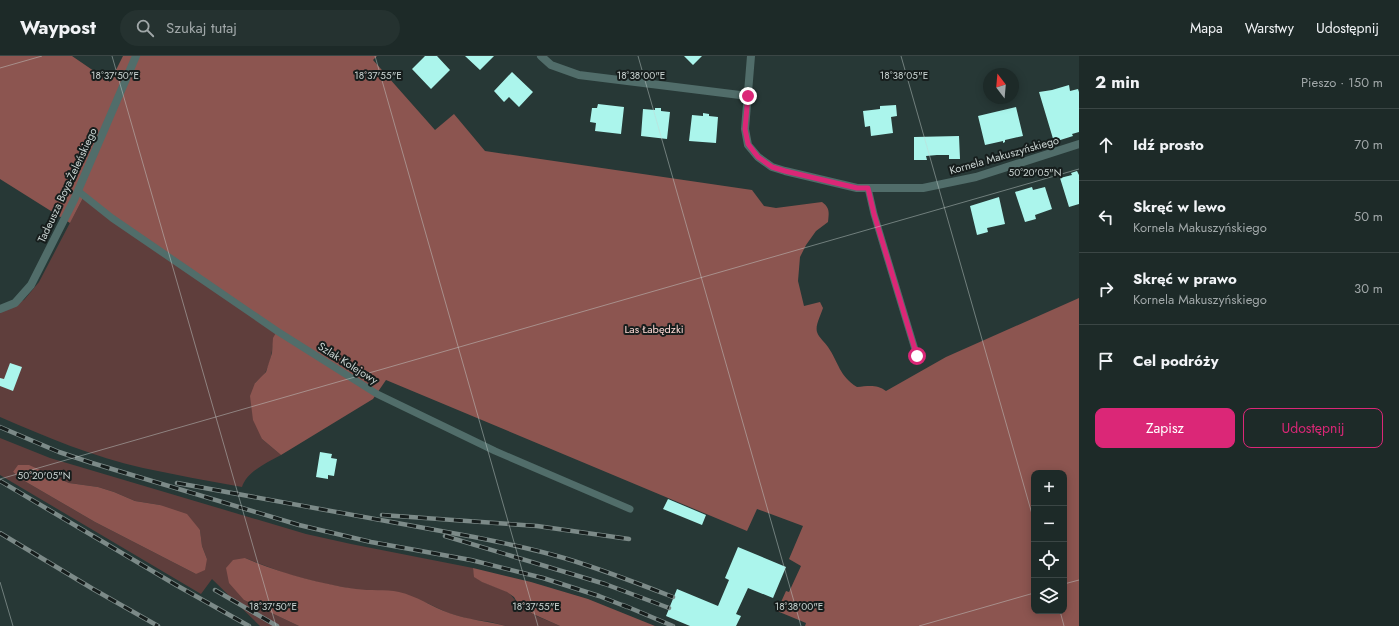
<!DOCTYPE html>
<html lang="pl">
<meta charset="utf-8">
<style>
body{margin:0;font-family:Jost,sans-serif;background:#253230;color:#f1f3f6}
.controls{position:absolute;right:12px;bottom:12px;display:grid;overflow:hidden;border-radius:8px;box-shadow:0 2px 10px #0003}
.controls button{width:36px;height:36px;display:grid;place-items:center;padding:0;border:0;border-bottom:1px solid #3b4645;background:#1d2a28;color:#f1f3f6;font:20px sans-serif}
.compass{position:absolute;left:983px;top:12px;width:36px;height:36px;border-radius:50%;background:#1d2a28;box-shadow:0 2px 10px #0003;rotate:344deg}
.stop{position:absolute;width:12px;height:12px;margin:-9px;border:3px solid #db2777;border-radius:50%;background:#fff}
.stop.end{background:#db2777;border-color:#fff;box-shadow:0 1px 4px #0008}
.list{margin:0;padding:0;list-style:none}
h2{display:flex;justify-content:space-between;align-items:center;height:52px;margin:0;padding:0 16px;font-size:17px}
h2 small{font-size:13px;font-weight:400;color:#a0a7a8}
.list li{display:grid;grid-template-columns:26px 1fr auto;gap:12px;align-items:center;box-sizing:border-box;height:72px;padding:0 16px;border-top:1px solid #3b4645}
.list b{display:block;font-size:15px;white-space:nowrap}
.list p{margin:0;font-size:13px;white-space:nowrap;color:#a0a7a8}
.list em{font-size:13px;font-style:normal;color:#a0a7a8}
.actions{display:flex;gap:8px;padding:12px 16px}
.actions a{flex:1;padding:9px 0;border:1px solid #db2777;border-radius:8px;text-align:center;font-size:14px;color:#db2777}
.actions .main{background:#db2777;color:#fff}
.icon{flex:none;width:22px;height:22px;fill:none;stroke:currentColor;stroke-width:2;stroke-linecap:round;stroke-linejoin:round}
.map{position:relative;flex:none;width:1079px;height:570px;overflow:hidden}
header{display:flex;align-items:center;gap:24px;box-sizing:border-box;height:56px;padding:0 20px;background:#1d2a28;border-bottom:1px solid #3b4645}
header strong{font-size:19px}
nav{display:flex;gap:22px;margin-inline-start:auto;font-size:14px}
.search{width:280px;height:36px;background:#253230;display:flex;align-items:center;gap:10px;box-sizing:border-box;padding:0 14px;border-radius:22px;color:#a0a7a8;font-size:15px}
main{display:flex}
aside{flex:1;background:#1d2a28}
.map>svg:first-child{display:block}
.green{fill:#5f3e3c;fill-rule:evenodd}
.forest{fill:#8c5550;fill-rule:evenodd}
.building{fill:#abf5ec}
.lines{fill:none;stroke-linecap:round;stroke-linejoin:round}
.service{stroke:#516d6a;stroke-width:7}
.minor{stroke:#516d6a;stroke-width:8}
.rail-casing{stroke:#7c8a88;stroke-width:4.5}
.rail{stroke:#161d1c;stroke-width:3;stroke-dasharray:9;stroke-linecap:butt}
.route{stroke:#db2777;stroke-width:5}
.ticks{fill:none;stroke:#cad4d2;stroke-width:1;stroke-opacity:0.45}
.labels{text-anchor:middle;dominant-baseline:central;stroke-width:4;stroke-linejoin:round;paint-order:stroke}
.street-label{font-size:11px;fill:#cad4d2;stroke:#161d1c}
.park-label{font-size:11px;fill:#fcd7d3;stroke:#161d1c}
.ticks-label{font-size:10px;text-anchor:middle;fill:#cad4d2;stroke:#161d1c;stroke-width:4;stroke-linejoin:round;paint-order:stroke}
</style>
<header>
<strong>Waypost</strong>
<div class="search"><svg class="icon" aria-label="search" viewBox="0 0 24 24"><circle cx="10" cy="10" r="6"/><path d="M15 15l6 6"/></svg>Szukaj tutaj</div>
<nav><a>Mapa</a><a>Warstwy</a><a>Udostępnij</a></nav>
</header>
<main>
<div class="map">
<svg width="1079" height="570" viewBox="0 0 1079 570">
<rect width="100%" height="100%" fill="#273836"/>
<!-- green -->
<path class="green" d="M 83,142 L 277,275 C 271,288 273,303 266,315 C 264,320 259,323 255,327 L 262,383 L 281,399 C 267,407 247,415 242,431 C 209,425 176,419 143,412 C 94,401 46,381 0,361 L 0,253 L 24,244 L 39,226 Z
M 0,382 L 50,402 L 306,478 L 351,488 L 473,512 L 475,521 C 484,528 495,530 506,535 C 512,539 514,544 519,548 C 530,559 547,564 560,570 L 506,570 L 491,566 L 469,563 L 448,557 L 427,547 L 321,527 L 287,518 L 245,502 L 244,544 L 299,570 L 260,570 L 212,523 L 201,538 L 0,419 ZM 13,416 L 50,418 L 69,427 L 98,431 L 114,436 L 135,445 L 160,449 L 200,474 L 202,490 L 207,503 L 196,518 L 95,466 L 21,423 Z"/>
<!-- forest -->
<path class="forest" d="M 0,0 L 72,0 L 110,26 L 123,0 L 377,0 L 373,4 L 435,74 L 454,58 L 485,95 L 752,134 L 764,150 L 776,152 L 822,146 C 830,152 829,156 828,166 L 816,175 L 806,189 L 800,201 L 798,225 L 804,250 L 820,246 L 823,252 C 821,259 815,269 817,276 C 819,282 825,286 828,291 C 839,307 839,320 857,331 C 868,330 877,328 886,335 L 946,301 L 1079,242 L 1079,570 L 805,570 L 806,567 L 777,555 L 786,535 L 789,536 L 801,510 L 789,503 L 803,470 L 757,453 L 747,475 L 386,324 L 373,343 L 281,399 L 262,383 L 253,364 L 250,340 L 255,327 L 266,316 L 272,297 L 273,282 L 277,275 L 83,142 L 70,167 L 0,123 ZM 1034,417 L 1064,417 L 1064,555 L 1034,555 Z
M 18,409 L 29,409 L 69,427 L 98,431 L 114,436 L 135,445 L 160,449 L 187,458 L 200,474 L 202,490 L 207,503 L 205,514 L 196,518 L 95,466 L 21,423 L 13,416 Z
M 245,502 C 281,517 317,527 356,533 C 370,535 385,533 399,536 C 417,540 432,551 449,557 C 468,564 487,565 506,570 L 299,570 L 244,544 L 229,527 L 226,512 L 233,504 Z
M 473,512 L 531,526 L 588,543 L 655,570 L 560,570 L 533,558 L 518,548 L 514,541 L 507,536 L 482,526 L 474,521 Z"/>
<!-- building -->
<path class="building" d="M 425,0 L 437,0 L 450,14 L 431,33 L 412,13 Z
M 465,0 L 494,0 L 480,14 Z
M 684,0 L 702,0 L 693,9 Z
M 512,16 L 533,36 L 519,51 L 509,41 L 504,46 L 494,35 Z
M 1069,29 L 1070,35 L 1078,33 L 1079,36 L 1079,76 L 1072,78 L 1073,80 L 1054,86 L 1039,36 L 1052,34 Z
M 598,48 L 624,51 L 621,78 L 595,75 L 596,67 L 590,66 L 592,52 L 597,52 Z
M 896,49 L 897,60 L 891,61 L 893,77 L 871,80 L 870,70 L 865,71 L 863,55 L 880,53 L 880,50 Z
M 1016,51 L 1023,80 L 1005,84 L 1005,86 L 1003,87 L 1003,85 L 985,89 L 978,60 Z
M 655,52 L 661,52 L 661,55 L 670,56 L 667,83 L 641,80 L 643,53 L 655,54 Z
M 703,57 L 709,58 L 709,60 L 718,61 L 716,87 L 689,85 L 692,59 L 703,60 Z
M 959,80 L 960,103 L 949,103 L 949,99 L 937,99 L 926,100 L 927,104 L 914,104 L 914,81 Z
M 1077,115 L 1079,119 L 1079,148 L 1069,151 L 1060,122 L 1072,119 L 1071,117 Z
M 1032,131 L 1033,134 L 1045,131 L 1052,153 L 1035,159 L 1036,163 L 1025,166 L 1015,136 Z
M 999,141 L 1005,168 L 987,172 L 988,176 L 977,179 L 970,150 Z
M 10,307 L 22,311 L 13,335 L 0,330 L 0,322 L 4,323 Z
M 320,396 L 332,398 L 331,402 L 337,403 L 334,420 L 328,419 L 328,423 L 316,421 Z
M 668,443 L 706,459 L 702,469 L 663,453 Z
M 738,491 L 786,511 L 773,542 L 748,532 L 736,558 L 741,560 L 736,570 L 690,570 L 666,560 L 677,533 L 718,550 L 729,524 L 725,522 Z"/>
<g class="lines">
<!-- service -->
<path class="service" d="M 868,132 L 874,158 L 917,300
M 78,135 L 112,162 L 277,275 L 377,338 L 495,395 L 630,453"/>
<!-- minor -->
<path class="minor" d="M 541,0 L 551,9 L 579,19 L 748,40
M 751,0 L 745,73 L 748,89 L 758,101 L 772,111 L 785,115 L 857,132 L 923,132 L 976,121 L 1079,88
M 0,253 L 15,247 L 31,229 L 74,144 L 136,0"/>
<defs>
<path id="rail" d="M 0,371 L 59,396 L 92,407 L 299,469 L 371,486 L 471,504 L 543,522 L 599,540 L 627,551
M 0,425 L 176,529 L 249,570
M 177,427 L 474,481 C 504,487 534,493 564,502 C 601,513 637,527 673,541
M 382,459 L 537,470 L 629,483
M 0,477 L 93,533 L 158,570
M 445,480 L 605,528 L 669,552
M 215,534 L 277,570
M 623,549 L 673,570"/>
</defs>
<!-- rail casing -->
<use href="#rail" class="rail-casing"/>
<!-- rail -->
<use href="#rail" class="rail"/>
</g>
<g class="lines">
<!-- route -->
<path class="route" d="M 748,40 L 745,73 L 748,88 L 758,101 L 772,111 L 785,115 L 857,132 L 868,132 L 874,158 L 917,300"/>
</g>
<!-- ticks -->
<path class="ticks" d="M 112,0 L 276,570M 375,0 L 538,570M 638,0 L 801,570M 901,0 L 1034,465M 0,12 L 42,0M 0,423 L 1079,113M 0,526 L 13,570M 1064,528 L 1079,524M 1060,555 L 1064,570M 919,570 L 1034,537"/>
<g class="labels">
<!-- street labels -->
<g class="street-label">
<text transform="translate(1004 99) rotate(-16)">Kornela Makuszyńskiego</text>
<text transform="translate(67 129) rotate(-65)">Tadeusza Boya-Żeleńskiego</text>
<text transform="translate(348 307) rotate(32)">Szlak Kolejowy</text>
</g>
<!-- park labels -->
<g class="park-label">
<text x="654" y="273">Las Łabędzki</text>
</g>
</g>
<g class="ticks-label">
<text x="115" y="23">18°37'50"E</text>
<text x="378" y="23">18°37'55"E</text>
<text x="641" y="23">18°38'00"E</text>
<text x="904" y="23">18°38'05"E</text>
<text x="1035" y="120">50°20'05"N</text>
<text x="44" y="423">50°20'05"N</text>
<text x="273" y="554">18°37'50"E</text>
<text x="536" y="554">18°37'55"E</text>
<text x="799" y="554">18°38'00"E</text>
</g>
</svg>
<div class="controls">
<button>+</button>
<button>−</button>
<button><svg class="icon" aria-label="locate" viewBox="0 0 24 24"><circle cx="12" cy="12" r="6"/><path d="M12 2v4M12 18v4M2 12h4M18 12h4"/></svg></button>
<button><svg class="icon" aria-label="layers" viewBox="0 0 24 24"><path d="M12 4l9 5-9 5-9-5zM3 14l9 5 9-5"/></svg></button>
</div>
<svg class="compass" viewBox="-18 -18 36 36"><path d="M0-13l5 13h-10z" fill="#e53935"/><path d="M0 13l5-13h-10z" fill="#a0a7a8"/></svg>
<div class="stop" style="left:917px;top:300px"></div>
<div class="stop end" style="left:748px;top:40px"></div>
</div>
<aside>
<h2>2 min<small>Pieszo · 150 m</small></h2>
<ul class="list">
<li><svg class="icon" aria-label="ahead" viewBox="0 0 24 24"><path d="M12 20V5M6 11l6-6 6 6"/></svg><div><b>Idź prosto</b></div><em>70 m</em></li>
<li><svg class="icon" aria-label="left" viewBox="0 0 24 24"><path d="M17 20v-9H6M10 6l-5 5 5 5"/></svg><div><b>Skręć w lewo</b><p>Kornela Makuszyńskiego</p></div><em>50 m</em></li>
<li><svg class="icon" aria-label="right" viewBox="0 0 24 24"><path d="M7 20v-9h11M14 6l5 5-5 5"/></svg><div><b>Skręć w prawo</b><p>Kornela Makuszyńskiego</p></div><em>30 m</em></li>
<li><svg class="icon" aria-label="arrive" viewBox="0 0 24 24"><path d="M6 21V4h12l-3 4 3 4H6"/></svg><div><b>Cel podróży</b></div></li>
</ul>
<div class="actions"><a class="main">Zapisz</a><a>Udostępnij</a></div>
</aside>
</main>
